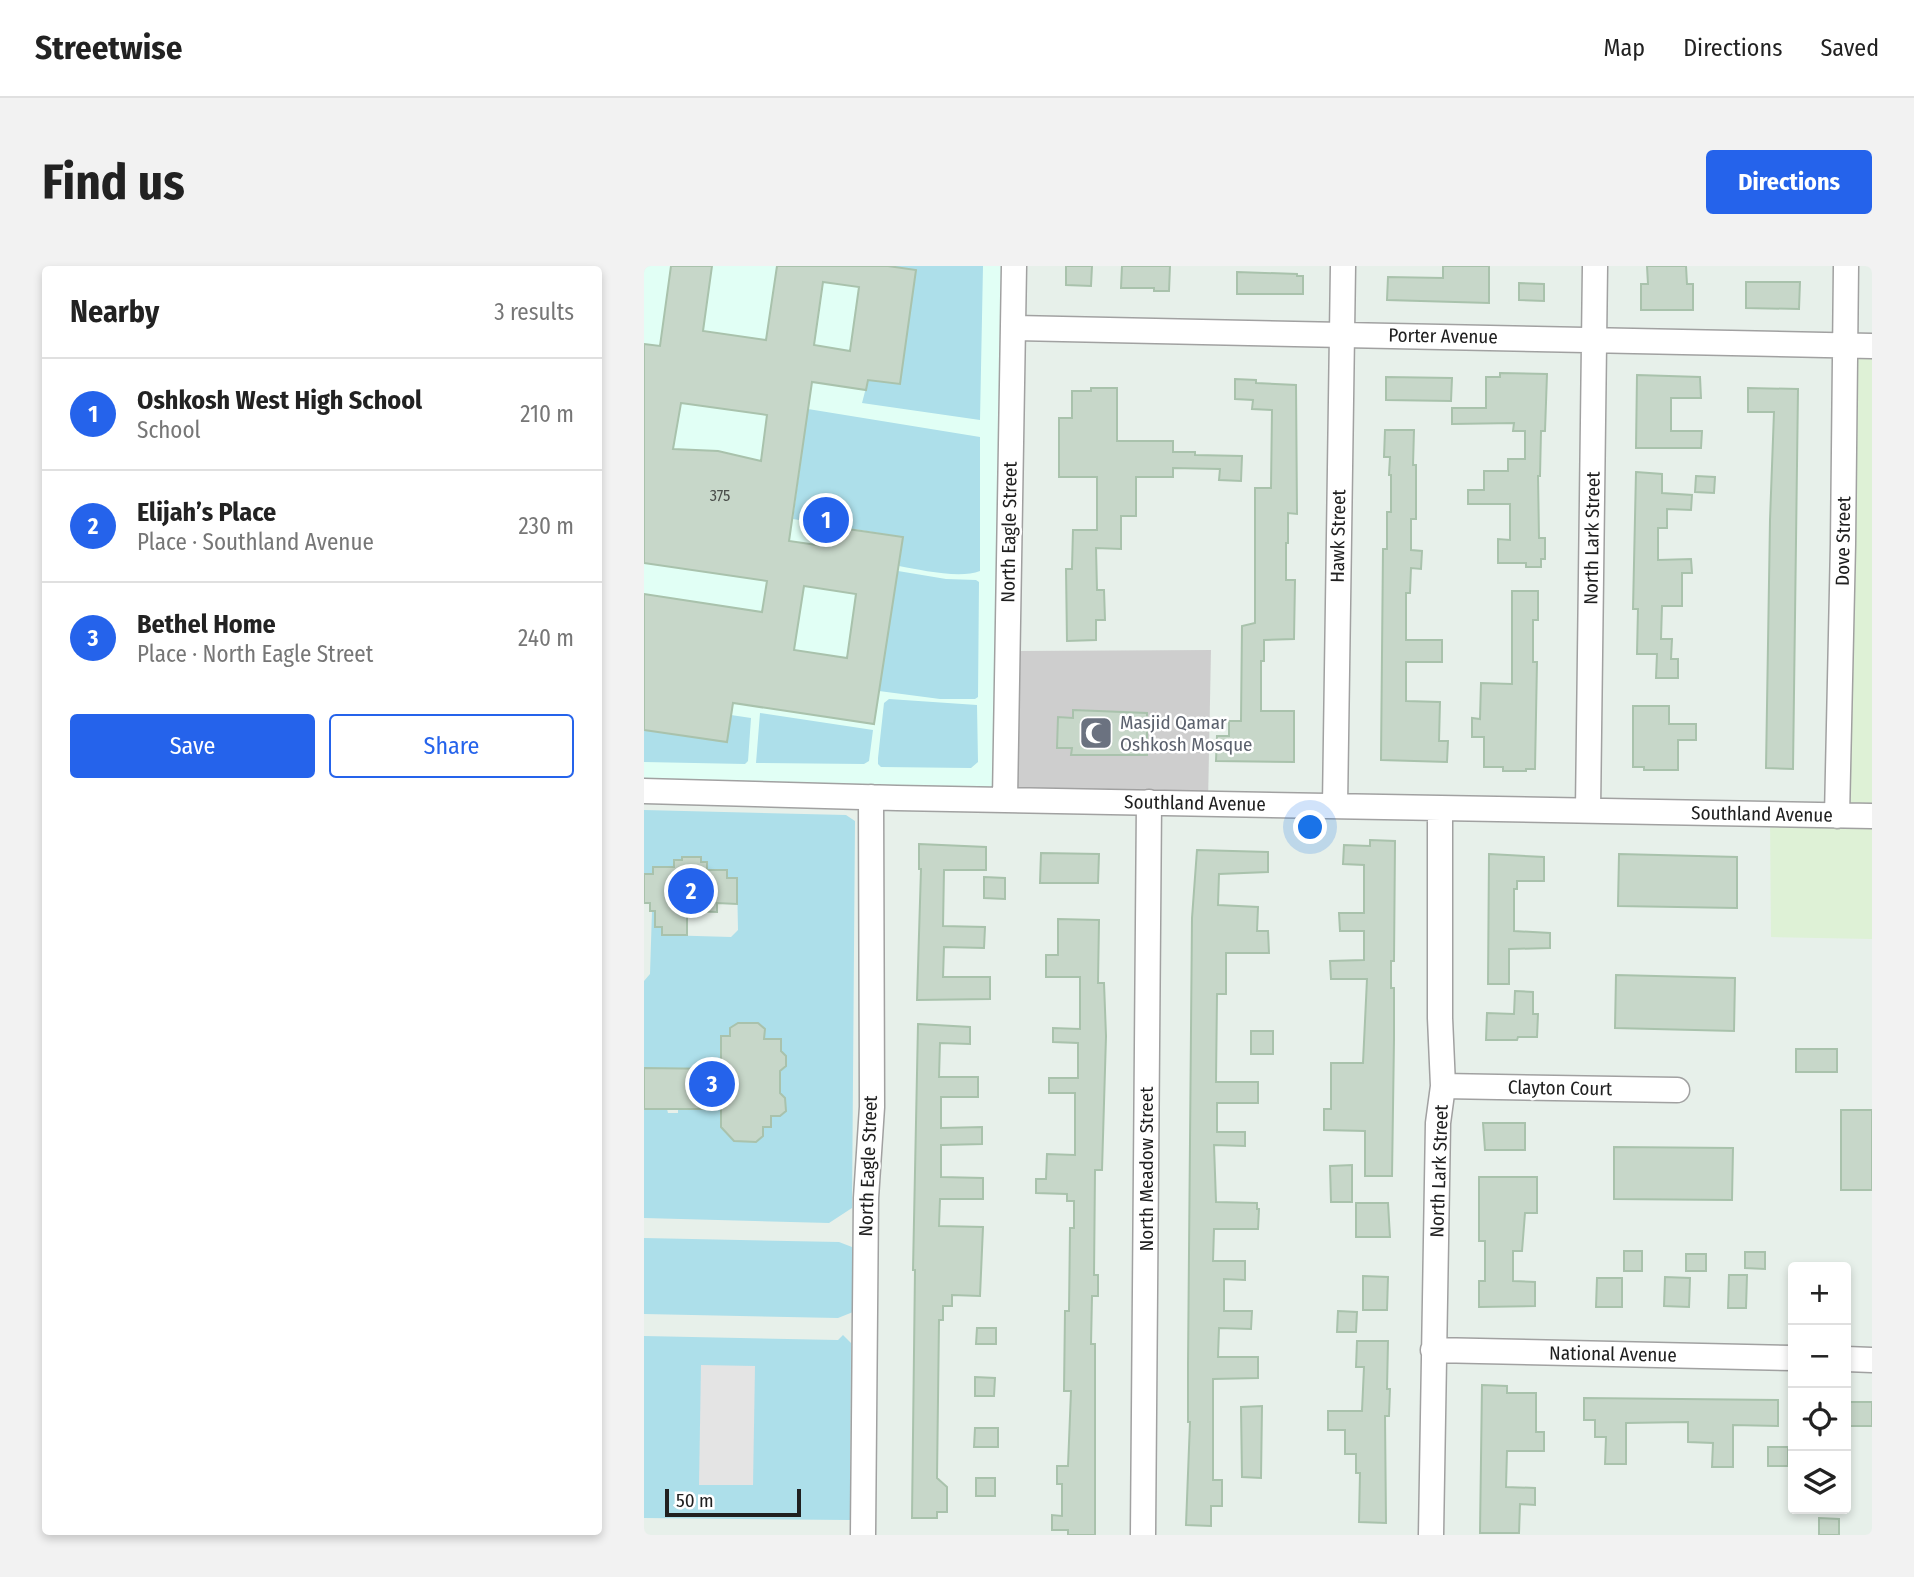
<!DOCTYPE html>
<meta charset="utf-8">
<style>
body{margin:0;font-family:"Fira Sans Condensed",sans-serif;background:#f2f2f2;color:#222}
.controls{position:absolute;right:21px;bottom:21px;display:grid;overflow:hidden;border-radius:7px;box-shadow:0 4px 10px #0003}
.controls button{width:63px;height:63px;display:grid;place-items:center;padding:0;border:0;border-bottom:2px solid #e0e0e0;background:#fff;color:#222;font:35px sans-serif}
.scale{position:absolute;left:21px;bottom:18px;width:136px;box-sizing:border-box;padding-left:7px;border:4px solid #202020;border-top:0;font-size:19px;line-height:24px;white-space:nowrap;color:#202020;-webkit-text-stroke:5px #fff;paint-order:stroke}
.you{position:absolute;left:667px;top:562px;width:24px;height:24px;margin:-18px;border:5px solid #fff;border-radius:50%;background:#1a73e8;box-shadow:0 0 0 10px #1a73e833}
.badge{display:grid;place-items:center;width:46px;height:46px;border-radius:50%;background:#2563eb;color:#fff;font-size:23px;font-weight:700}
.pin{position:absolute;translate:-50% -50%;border:4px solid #fff;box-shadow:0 2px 7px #0006}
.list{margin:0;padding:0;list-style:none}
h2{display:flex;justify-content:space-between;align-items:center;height:91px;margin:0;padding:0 28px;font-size:30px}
h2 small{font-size:23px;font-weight:400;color:#767676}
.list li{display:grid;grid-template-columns:46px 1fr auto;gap:21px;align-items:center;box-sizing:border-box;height:112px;padding:0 28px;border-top:2px solid #e0e0e0}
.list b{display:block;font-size:26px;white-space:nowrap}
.list p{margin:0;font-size:23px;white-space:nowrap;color:#767676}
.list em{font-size:23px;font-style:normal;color:#767676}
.actions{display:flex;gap:14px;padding:21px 28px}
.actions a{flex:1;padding:16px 0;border:2px solid #2563eb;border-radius:7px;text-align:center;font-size:24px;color:#2563eb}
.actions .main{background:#2563eb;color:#fff}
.icon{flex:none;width:38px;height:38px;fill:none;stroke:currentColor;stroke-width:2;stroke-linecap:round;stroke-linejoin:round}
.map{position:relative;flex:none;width:1228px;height:1269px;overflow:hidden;border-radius:7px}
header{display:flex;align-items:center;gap:42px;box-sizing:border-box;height:98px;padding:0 35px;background:#fff;border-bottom:2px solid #e0e0e0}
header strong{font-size:33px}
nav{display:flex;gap:38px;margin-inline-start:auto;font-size:24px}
.intro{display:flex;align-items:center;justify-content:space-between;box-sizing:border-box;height:168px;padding:0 42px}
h1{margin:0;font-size:49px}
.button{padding:18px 32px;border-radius:7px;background:#2563eb;color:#fff;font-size:24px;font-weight:700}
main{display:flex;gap:42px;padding:0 42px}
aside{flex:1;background:#fff;border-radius:7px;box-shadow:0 4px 10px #0003}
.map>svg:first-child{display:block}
.commercial{fill:#def1d6}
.education{fill:#e1fff5}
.religious{fill:#cecece}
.grass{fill:#addfea}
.parking{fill:#e4e4e4}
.building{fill:#c7d7c9;stroke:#a9c2ac;stroke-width:2;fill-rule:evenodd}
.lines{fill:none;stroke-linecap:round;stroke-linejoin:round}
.minor-casing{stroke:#a1a1a1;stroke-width:27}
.minor{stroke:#fff;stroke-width:24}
.labels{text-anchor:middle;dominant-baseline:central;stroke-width:5;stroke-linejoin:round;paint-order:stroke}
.number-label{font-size:16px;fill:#4a4e4a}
.street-label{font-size:19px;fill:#202020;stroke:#fff}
.worship-label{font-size:19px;fill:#5b616d;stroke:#fff;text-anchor:start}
</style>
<header>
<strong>Streetwise</strong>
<nav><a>Map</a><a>Directions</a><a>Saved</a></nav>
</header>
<div class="intro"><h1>Find us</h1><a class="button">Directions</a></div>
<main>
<aside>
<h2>Nearby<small>3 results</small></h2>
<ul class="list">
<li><span class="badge">1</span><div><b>Oshkosh West High School</b><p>School</p></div><em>210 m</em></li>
<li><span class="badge">2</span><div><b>Elijah’s Place</b><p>Place · Southland Avenue</p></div><em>230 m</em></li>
<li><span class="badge">3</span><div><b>Bethel Home</b><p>Place · North Eagle Street</p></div><em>240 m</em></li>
</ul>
<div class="actions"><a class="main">Save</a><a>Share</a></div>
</aside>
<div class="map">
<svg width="1228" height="1269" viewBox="0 0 1228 1269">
<rect width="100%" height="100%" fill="#e7f0ea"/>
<!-- commercial -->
<path class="commercial" d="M 1200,79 L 1228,80 L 1228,673 L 1127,671 L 1126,548 L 1192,550 Z"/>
<!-- education -->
<path class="education" d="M 0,0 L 367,0 L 361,533 L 0,526 Z"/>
<!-- religious -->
<path class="religious" d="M 567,384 L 564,538 L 361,533 L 363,385 Z"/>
<!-- grass -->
<path class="grass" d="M 244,0 L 339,0 L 336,154 L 218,137 L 224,114 L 256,118 L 272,4 Z
M 164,143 L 336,171 L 336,305 C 316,313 277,304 255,300 L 259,271 L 149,253 Z
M 254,305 L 302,313 L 332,314 L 335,316 L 334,431 L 331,433 L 296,433 L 235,425 Z
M 245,433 L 333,439 L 334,496 L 327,502 L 237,501 L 234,498 L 234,492 L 240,437 Z
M 116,447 L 229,464 L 225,495 L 220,498 L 112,497 Z
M 87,449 L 107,452 L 104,495 L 101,498 L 0,496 L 0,464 L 82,476 Z
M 0,544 L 202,549 L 211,555 L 208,942 L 185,957 L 0,952 L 0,843 L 23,843 L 24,847 L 34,847 L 34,843 L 70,843 L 77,840 L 77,860 L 85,861 L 84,869 L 90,875 L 119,861 L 127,861 L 127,850 L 136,850 L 141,845 L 136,827 L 136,805 L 142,800 L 142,790 L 137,785 L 137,773 L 120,773 L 121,763 L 114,757 L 94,757 L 87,762 L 86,770 L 77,771 L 77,808 L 72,803 L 0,802 L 0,715 L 6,708 L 8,645 L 11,645 L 11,660 L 18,661 L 18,669 L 87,671 L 94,664 L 93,613 L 83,612 L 83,604 L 63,604 L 63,597 L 57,596 L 57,591 L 39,591 L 30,601 L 9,601 L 9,608 L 0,608 Z
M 0,972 L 195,976 L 208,981 L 209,1046 L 194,1052 L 0,1048 Z
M 199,1069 L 207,1077 L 206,1254 L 0,1252 L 0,1070 L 194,1074 Z"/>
<!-- parking -->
<path class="parking" d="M 57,1099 L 111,1100 L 109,1219 L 55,1219 Z"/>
<!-- building -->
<path class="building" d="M 27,0 L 68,0 L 59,65 L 122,74 L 133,0 L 244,0 L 272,4 L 256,118 L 224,114 L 222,124 L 168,116 L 145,275 L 180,280 L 183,260 L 259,271 L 230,458 L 89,437 L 83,476 L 0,464 L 0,328 L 118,346 L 123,315 L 0,297 L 0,78 L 16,80 ZM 179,16 L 215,21 L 206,85 L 170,79 ZM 37,137 L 123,149 L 117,195 L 74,185 L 29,183 ZM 160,320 L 212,328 L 203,392 L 150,384 Z
M 422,0 L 448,0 L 447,20 L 422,19 Z
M 478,0 L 526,0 L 525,25 L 510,25 L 510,22 L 477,22 Z
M 799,0 L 845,0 L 845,37 L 743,34 L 744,11 L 799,12 Z
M 1003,0 L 1042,0 L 1043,18 L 1049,18 L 1049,44 L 997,44 L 997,18 L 1004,18 Z
M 593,6 L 653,8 L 653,10 L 659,10 L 659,28 L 593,28 Z
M 1102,16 L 1156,16 L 1155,43 L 1102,42 Z
M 875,17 L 900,18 L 900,35 L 875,34 Z
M 856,107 L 903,108 L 901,165 L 897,165 L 896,210 L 894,210 L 895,272 L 901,272 L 901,293 L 897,293 L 897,301 L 882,301 L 882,297 L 854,297 L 854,273 L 866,274 L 866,238 L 824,238 L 824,224 L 840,224 L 840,205 L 864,205 L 864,193 L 881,193 L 881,165 L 869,165 L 870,157 L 808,158 L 808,142 L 842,142 L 842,111 L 856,111 Z
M 993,109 L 1056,111 L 1057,132 L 1027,132 L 1027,165 L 1058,165 L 1057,182 L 992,182 Z
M 742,111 L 808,112 L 807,135 L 742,134 Z
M 591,113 L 612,114 L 612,117 L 652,119 L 653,248 L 644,247 L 644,277 L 642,277 L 642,314 L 651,314 L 650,373 L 620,374 L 620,395 L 617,395 L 617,445 L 650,445 L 650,496 L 572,495 L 573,470 L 585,470 L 585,455 L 597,455 L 598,360 L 611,357 L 611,222 L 627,222 L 628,144 L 608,143 L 609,134 L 591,133 Z
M 447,122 L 473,122 L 473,175 L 529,175 L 529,186 L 551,186 L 551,189 L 598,190 L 597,215 L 575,214 L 576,203 L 529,202 L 529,211 L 492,211 L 492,250 L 477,250 L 477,283 L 452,282 L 453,324 L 460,324 L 461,354 L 452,354 L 452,374 L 423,375 L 422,303 L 428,303 L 429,264 L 453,264 L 453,211 L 415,211 L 415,152 L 428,152 L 428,125 L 447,125 Z
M 1104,122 L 1154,123 L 1149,503 L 1122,502 L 1126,254 L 1130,146 L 1104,146 Z
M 741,164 L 770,164 L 769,199 L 772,199 L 772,253 L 767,253 L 767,284 L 778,285 L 777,303 L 767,302 L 766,327 L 762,327 L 762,374 L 798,374 L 798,396 L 762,396 L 762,435 L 796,436 L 795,475 L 804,475 L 803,496 L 737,494 L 739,283 L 743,283 L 743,246 L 747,246 L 747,209 L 745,209 L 746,191 L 740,191 Z
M 992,206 L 1018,208 L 1018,227 L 1048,229 L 1047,244 L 1023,243 L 1023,262 L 1014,262 L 1014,294 L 1047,293 L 1048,307 L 1038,307 L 1038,340 L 1018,340 L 1017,373 L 1028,373 L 1027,393 L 1034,393 L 1034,412 L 1012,412 L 1013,388 L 993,388 L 994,343 L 989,343 Z
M 1052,210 L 1071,211 L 1070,227 L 1051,226 Z
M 868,325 L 894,325 L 894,354 L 889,354 L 889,396 L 893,396 L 891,503 L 882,503 L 882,505 L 859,505 L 859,501 L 840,501 L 840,471 L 828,471 L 828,452 L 836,453 L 837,417 L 868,418 Z
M 989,440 L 1025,440 L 1025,458 L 1052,458 L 1052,474 L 1034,474 L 1034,504 L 1000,504 L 1000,501 L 989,501 Z
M 429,444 L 503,447 L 503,489 L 427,489 L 428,482 L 413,482 L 414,451 L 429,452 Z
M 726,574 L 751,575 L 750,695 L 747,695 L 747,722 L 750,722 L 750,773 L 748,910 L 721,910 L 721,865 L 680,864 L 680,843 L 687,843 L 687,797 L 719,797 L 723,713 L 687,713 L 686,695 L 720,694 L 720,665 L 696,665 L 695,647 L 720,647 L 720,599 L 699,598 L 700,579 L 726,580 Z
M 275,578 L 342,581 L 342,604 L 300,604 L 299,660 L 341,661 L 340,682 L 300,681 L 299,711 L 346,711 L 346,733 L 273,734 L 277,603 L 275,603 Z
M 553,584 L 624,586 L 624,606 L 575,608 L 574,639 L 614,641 L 613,665 L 624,665 L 625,687 L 582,687 L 582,728 L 573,728 L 572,816 L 614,816 L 614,837 L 573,837 L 573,866 L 601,866 L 601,880 L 570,879 L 572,936 L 613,937 L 613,943 L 615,943 L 614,963 L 570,963 L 569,995 L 601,995 L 601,1014 L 580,1013 L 580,1045 L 608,1045 L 607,1063 L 575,1062 L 574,1091 L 614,1091 L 614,1112 L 569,1113 L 569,1214 L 578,1214 L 578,1240 L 567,1240 L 567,1260 L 542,1259 L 546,1156 L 544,1156 L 544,1099 L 548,652 Z
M 397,587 L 455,588 L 454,617 L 396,617 Z
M 845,588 L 900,591 L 900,615 L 873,615 L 873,623 L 870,623 L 870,665 L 906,667 L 906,682 L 865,683 L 865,718 L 844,718 Z
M 975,588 L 1093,591 L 1093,642 L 974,640 Z
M 38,591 L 57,591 L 57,596 L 63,596 L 63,604 L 83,604 L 83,612 L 93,612 L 93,638 L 73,637 L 73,646 L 43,645 L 43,669 L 18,669 L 18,661 L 11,661 L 11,645 L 6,645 L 6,637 L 0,637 L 0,608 L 9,608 L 9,601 L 30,601 L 30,594 L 38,594 Z
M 340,611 L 361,612 L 361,633 L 340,632 Z
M 414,653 L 455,654 L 454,717 L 460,717 L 462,770 L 458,904 L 451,904 L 450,1009 L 454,1009 L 454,1030 L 448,1030 L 447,1078 L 451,1078 L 451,1269 L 424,1269 L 424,1264 L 408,1264 L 408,1249 L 418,1250 L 418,1218 L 413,1218 L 413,1200 L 424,1200 L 427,1125 L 420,1125 L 421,1045 L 425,1045 L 426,962 L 430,962 L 430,935 L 423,935 L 423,928 L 392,927 L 392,913 L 402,913 L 403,888 L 431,889 L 431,827 L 405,827 L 405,812 L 434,812 L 434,777 L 409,776 L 409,762 L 436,763 L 436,711 L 402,711 L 402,689 L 414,689 Z
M 972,709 L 1091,712 L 1090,765 L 971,762 Z
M 871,725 L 889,726 L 889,748 L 894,748 L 893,771 L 874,771 L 873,774 L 842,774 L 843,747 L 870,748 Z
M 94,757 L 114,757 L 121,763 L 120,773 L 137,773 L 137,785 L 142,790 L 142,800 L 136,805 L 136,827 L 141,832 L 142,845 L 136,850 L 127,850 L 127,861 L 119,861 L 119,870 L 112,876 L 90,875 L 77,861 L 77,843 L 0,843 L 0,802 L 77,803 L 77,770 L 86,770 L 86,762 Z
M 274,758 L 326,761 L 326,778 L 296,777 L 295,811 L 334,811 L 334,831 L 297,831 L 297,862 L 338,861 L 338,878 L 297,879 L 297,911 L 339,912 L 339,933 L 296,933 L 295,960 L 339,961 L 336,1030 L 308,1029 L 308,1040 L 299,1040 L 299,1054 L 295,1054 L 293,1212 L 303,1221 L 303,1246 L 293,1246 L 293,1252 L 268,1252 L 271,1004 L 269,1004 Z
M 607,765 L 629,765 L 629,788 L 607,788 Z
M 1152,783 L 1193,783 L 1193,806 L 1152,806 Z
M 1197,844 L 1228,844 L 1228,924 L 1197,924 Z
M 839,857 L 881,857 L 881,884 L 841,884 Z
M 970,881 L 1089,882 L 1088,934 L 970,933 Z
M 708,899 L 708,936 L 687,936 L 686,900 Z
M 835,911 L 893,911 L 893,947 L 881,947 L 878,985 L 869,985 L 869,1015 L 891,1016 L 891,1040 L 835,1041 L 835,1015 L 841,1015 L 841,975 L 835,975 Z
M 712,937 L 744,937 L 746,971 L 712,971 Z
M 980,985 L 998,985 L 998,1005 L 980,1005 Z
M 1101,986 L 1121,986 L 1121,1003 L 1101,1002 Z
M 1042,988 L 1062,988 L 1062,1005 L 1042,1005 Z
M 1085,1009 L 1103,1009 L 1102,1042 L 1084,1042 Z
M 719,1010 L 744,1011 L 743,1044 L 719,1044 Z
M 1021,1011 L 1046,1012 L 1045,1041 L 1020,1040 Z
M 953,1012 L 978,1012 L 978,1041 L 952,1041 Z
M 694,1045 L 713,1046 L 712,1066 L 693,1066 Z
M 333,1062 L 352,1062 L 352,1078 L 332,1078 Z
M 713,1075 L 744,1075 L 743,1123 L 746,1123 L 745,1150 L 741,1150 L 742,1257 L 715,1256 L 716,1207 L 712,1207 L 712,1188 L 701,1188 L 701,1164 L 684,1164 L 684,1145 L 718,1145 L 720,1101 L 712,1101 Z
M 331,1111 L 351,1112 L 350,1130 L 331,1130 Z
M 838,1119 L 863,1120 L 863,1127 L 892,1127 L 892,1166 L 900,1166 L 900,1185 L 863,1185 L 862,1221 L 891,1222 L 891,1239 L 876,1238 L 875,1267 L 836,1267 Z
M 940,1132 L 1134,1134 L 1134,1160 L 1089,1159 L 1089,1201 L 1068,1201 L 1069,1177 L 1044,1176 L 1044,1156 L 982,1157 L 982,1198 L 961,1198 L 962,1171 L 951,1171 L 951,1154 L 940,1154 Z
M 1204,1136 L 1228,1136 L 1228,1160 L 1204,1160 Z
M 618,1140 L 617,1212 L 598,1211 L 597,1141 Z
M 331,1162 L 354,1162 L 354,1181 L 330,1181 Z
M 1124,1181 L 1144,1181 L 1144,1200 L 1124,1200 Z
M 332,1212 L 351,1212 L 351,1230 L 332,1230 Z
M 1175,1252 L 1195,1253 L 1195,1269 L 1175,1269 Z"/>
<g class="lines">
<defs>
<path id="minor" d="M 369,62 L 1228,80
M 0,525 L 253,532 L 1228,550
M 361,533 L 370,0
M 691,540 L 699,0
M 944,544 L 951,0
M 1193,550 L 1199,278 L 1202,0
M 799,820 L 1033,824
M 789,1084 L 1149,1092
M 1202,1093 L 1228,1094
M 219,1269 L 222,932 L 228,841 L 227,531
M 499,1269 L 505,536
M 787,1269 L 794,857 L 799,820 L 796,752 L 796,542"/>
</defs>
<!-- minor casing -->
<use href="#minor" class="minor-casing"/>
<!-- minor -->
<use href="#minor" class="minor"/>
</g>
<!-- icons -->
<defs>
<symbol id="mosque-square" viewBox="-11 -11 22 22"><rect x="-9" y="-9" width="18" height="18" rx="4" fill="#6b7280" stroke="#fff"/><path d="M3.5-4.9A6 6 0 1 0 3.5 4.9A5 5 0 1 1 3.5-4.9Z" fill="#fff"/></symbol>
</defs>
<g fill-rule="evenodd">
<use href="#mosque-square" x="433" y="448" width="38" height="38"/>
</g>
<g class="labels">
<!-- number labels -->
<g class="number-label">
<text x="76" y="229">375</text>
</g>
<!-- street labels -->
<g class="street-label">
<text transform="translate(799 70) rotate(1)">Porter Avenue</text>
<text transform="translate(365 266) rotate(-89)">North Eagle Street</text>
<text transform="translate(694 270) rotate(-89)">Hawk Street</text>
<text transform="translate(948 272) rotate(-89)">North Lark Street</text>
<text transform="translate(1199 275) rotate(-89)">Dove Street</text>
<text transform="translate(551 537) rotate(1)">Southland Avenue</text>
<text transform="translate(1118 548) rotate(1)">Southland Avenue</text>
<text transform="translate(916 822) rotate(1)">Clayton Court</text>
<text transform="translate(224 900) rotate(-88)">North Eagle Street</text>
<text transform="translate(502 903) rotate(-90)">North Meadow Street</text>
<text transform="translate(795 905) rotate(-88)">North Lark Street</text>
<text transform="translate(969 1088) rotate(1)">National Avenue</text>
</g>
<!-- worship labels -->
<g class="worship-label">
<text x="476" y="456">Masjid Qamar<tspan x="476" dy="22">Oshkosh Mosque</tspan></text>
</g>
</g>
</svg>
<div class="controls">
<button>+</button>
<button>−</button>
<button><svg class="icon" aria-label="locate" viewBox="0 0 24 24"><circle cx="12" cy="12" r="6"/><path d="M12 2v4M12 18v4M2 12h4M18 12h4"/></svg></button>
<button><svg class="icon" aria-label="layers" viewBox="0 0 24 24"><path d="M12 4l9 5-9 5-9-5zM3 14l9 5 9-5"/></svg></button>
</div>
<div class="scale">50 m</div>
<div class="you"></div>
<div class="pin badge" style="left:182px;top:254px">1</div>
<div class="pin badge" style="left:47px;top:625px">2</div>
<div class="pin badge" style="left:68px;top:818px">3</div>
</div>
</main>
